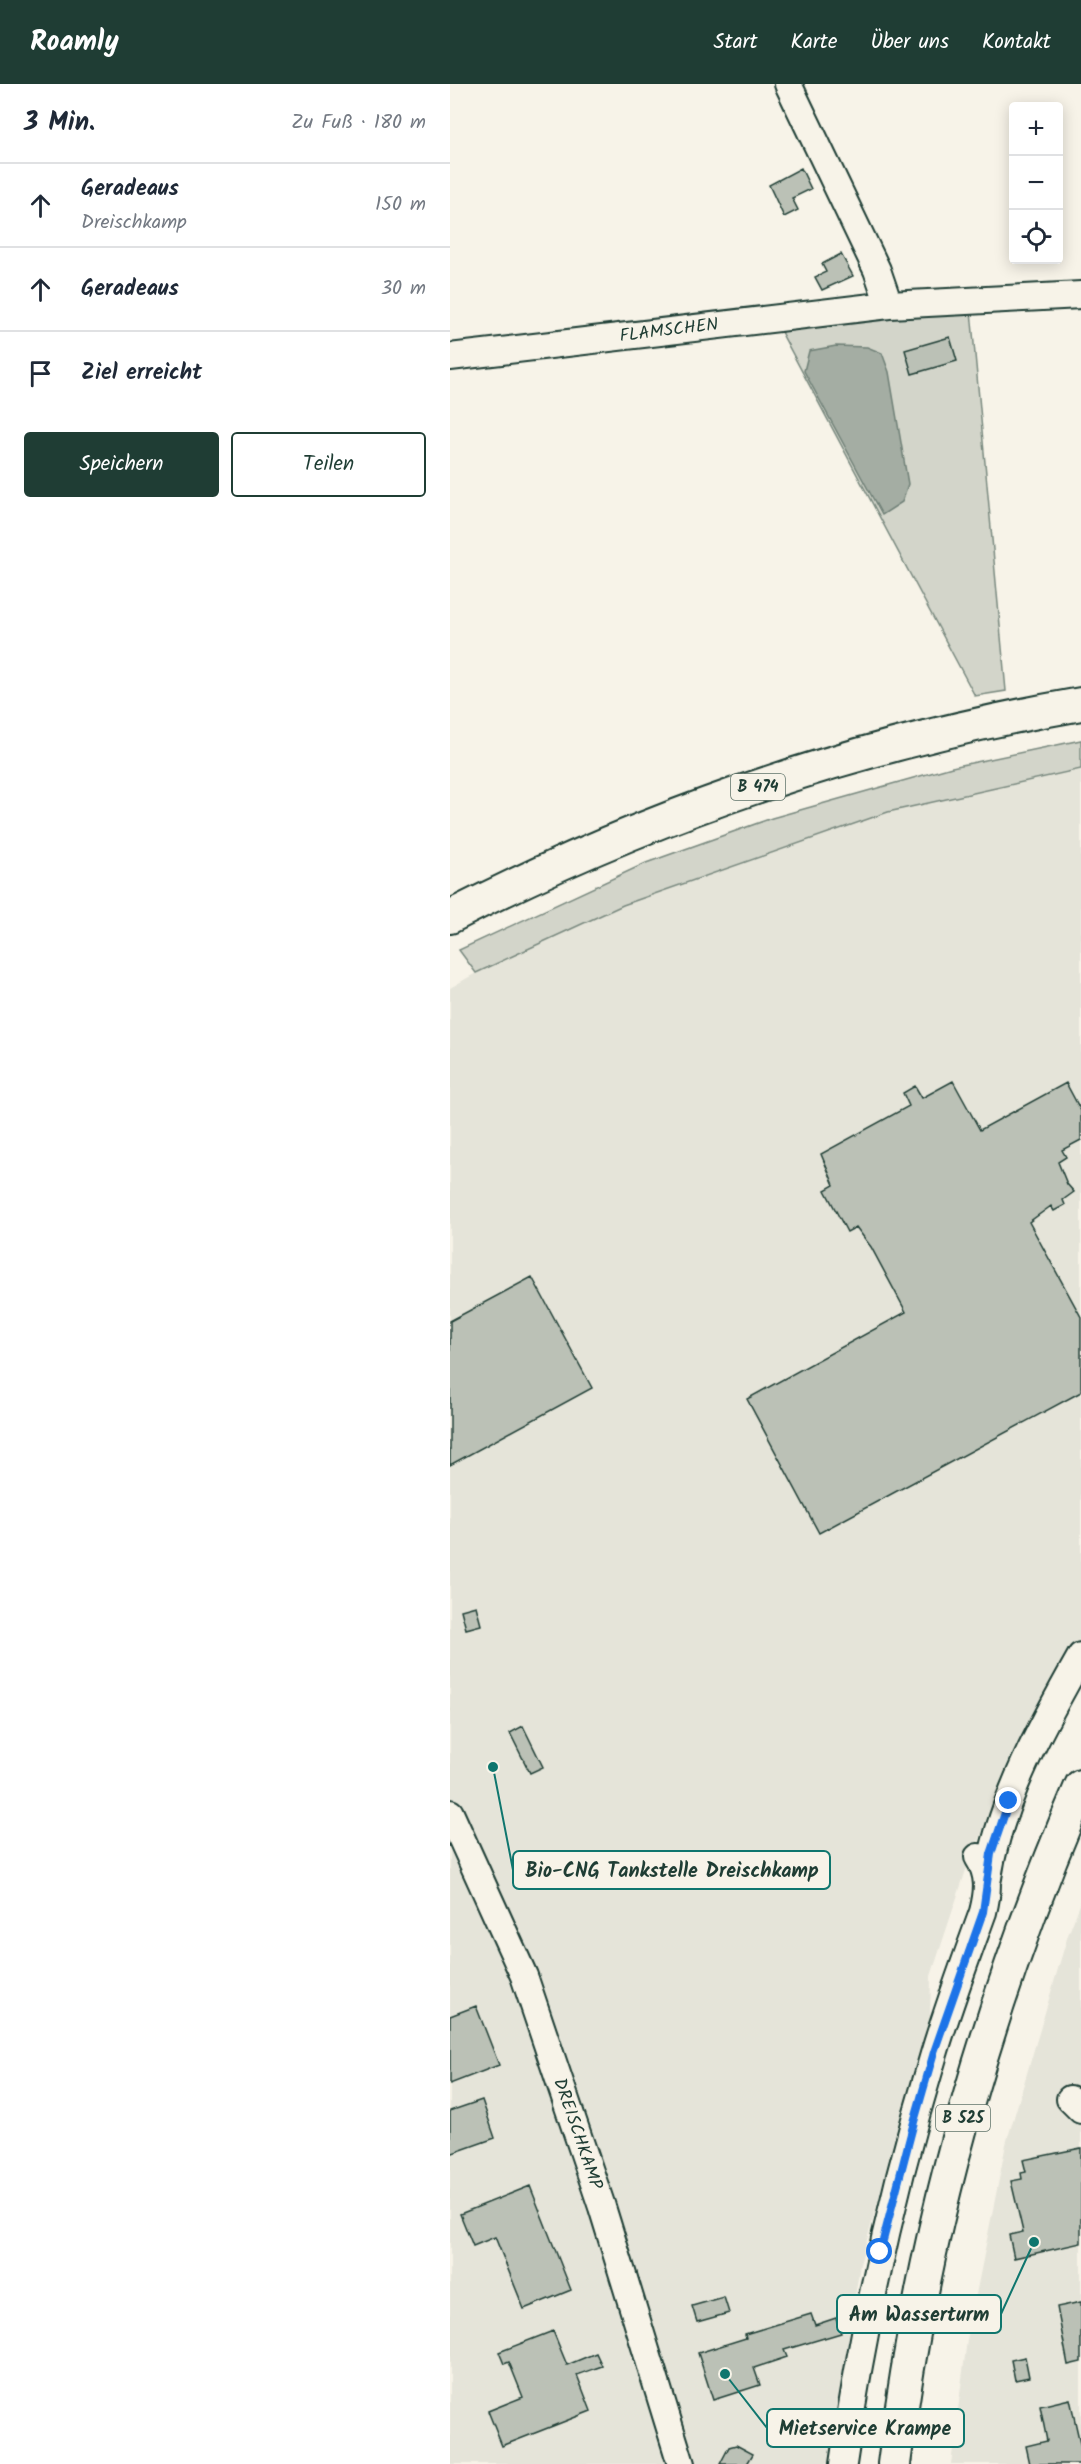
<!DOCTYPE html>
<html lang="de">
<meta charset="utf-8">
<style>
body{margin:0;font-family:Kalam,sans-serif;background:#f2f2f3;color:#1f2937}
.controls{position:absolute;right:18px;top:18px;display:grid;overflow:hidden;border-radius:6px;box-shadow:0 3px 15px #0003}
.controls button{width:54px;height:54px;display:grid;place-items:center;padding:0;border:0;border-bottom:2px solid #e0e1e3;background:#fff;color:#1f2937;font:30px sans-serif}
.stop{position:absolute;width:18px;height:18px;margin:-14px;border:4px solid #1a73e8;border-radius:50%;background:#fff}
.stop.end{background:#1a73e8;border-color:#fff;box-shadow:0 2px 6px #0008}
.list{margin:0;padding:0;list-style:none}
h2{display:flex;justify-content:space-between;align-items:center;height:78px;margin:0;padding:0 24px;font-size:26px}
h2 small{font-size:20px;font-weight:400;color:#747a83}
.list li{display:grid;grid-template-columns:39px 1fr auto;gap:18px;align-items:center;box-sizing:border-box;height:84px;padding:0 24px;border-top:2px solid #e0e1e3}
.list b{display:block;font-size:22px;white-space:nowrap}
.list p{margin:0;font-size:20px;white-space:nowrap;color:#747a83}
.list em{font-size:20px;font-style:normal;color:#747a83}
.actions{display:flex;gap:12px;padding:18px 24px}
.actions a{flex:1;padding:14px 0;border:2px solid #1f3d34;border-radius:6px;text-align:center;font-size:21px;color:#1f3d34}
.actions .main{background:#1f3d34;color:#fff}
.icon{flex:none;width:33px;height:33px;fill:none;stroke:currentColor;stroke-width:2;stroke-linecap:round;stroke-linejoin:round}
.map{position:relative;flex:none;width:631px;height:2380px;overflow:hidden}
header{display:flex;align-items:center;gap:36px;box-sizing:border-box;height:84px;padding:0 30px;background:#1f3d34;color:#fff}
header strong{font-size:28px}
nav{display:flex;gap:33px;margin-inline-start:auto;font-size:21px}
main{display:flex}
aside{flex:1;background:#fff}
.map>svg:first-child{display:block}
.built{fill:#e5e4d9}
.green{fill:#d3d5ca;stroke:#79897f;stroke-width:1.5}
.water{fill:#a4ada3;stroke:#6f8077;stroke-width:1.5}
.building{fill:#bbc1b6;stroke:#1f3d34;stroke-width:1.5}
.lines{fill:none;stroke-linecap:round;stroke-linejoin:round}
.minor-casing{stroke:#1f3d34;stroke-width:30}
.major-casing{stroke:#1f3d34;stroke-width:36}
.minor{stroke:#f7f3e8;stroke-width:26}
.major{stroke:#f7f3e8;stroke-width:32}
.route{stroke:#1a73e8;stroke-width:8}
.labels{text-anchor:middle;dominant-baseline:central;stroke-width:6;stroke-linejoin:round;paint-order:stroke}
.shield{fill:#f7f3e8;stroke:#60746a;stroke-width:1.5}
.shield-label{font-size:16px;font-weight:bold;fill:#1f3d34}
.street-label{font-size:18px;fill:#1f3d34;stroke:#f7f3e8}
.leader{fill:none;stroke:#0f766e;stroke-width:2}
.callout-dot{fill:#0f766e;stroke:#f7f3e8;stroke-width:2}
.callout{fill:#f7f3e8;stroke:#0f766e;stroke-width:2}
.callout-label{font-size:20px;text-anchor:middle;font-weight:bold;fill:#1f3d34}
</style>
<header>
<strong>Roamly</strong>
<nav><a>Start</a><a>Karte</a><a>Über uns</a><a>Kontakt</a></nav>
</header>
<main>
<aside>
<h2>3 Min.<small>Zu Fuß · 180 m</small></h2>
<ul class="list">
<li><svg class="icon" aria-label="ahead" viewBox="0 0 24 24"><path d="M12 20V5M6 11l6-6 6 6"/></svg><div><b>Geradeaus</b><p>Dreischkamp</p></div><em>150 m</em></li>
<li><svg class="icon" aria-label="ahead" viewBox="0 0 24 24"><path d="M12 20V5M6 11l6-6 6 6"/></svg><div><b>Geradeaus</b></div><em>30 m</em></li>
<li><svg class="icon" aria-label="arrive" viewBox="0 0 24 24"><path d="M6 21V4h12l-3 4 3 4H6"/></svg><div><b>Ziel erreicht</b></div></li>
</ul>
<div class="actions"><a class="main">Speichern</a><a>Teilen</a></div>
</aside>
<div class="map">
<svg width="631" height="2380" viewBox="0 0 631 2380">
<rect width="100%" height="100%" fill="#f7f3e8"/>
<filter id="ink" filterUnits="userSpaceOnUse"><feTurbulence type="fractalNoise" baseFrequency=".0167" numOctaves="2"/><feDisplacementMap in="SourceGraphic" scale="12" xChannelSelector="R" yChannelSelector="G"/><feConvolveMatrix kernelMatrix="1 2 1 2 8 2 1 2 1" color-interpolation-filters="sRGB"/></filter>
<g filter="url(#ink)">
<!-- built -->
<path class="built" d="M 631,685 L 631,1554 L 561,1684 L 516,1786 L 481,1892 L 480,1937 L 410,2180 L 380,2380 L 0,2380 L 0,904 L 26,889 L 173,821 L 438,728 Z
M 631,1818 L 631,2380 L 501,2380 L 517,2256 L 556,2060 L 618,1851 Z"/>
<!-- green -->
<path class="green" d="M 521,227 L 556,607 L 525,612 L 330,246 L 457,231 Z
M 631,656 L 631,685 L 438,728 L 173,821 L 26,889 L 9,866 L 196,779 L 322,734 L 502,683 Z"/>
<!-- water -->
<path class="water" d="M 386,262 L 417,263 L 432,269 L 439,288 L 458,400 L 452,418 L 432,431 L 354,287 L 359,267 Z"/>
<!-- building -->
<path class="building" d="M 351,84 L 361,105 L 342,114 L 348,126 L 334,133 L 319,101 Z
M 391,170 L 403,192 L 372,206 L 365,193 L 376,188 L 372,180 Z
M 500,253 L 507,277 L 462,290 L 455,266 Z
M 503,997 L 530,1046 L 616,999 L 631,1027 L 631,1056 L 612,1066 L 616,1073 L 608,1078 L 617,1100 L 624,1108 L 613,1116 L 615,1121 L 604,1127 L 601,1122 L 579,1138 L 631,1233 L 631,1308 L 369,1449 L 297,1315 L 456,1228 L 421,1163 L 406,1143 L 397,1148 L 375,1106 L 384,1101 L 371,1070 L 459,1022 L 453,1009 L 465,1002 L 472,1014 Z
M 82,1193 L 142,1304 L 0,1381 L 0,1237 Z
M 26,1522 L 31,1541 L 16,1545 L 11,1526 Z
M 73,1642 L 93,1683 L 80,1689 L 60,1649 Z
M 26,1922 L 49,1981 L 0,2000 L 0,1932 Z
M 32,2016 L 45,2054 L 0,2070 L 0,2027 Z
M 631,2064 L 631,2159 L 564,2174 L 559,2151 L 573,2148 L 561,2097 L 572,2095 L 571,2089 L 576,2088 L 573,2076 Z
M 80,2102 L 121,2206 L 74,2225 L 45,2153 L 23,2162 L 10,2130 Z
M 274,2213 L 279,2229 L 247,2238 L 242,2222 Z
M 631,2218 L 631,2278 L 618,2281 L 607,2223 Z
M 361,2230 L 365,2241 L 386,2234 L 391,2249 L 334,2266 L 337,2273 L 304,2284 L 310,2301 L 263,2316 L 248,2269 L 296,2254 L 295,2250 Z
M 103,2247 L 117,2281 L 146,2269 L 152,2282 L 127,2291 L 141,2327 L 52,2362 L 38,2327 L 73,2313 L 59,2278 L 54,2280 L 49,2268 Z
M 575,2273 L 579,2293 L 565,2296 L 561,2276 Z
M 620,2315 L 631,2364 L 631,2380 L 580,2380 L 576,2362 L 597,2357 L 590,2322 Z
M 286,2361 L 303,2370 L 297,2380 L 270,2380 L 279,2363 Z"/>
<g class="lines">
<defs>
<path id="minor" d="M 439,221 L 631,211
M 0,273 L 439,221 L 427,186 L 338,0
M 0,1729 L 74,1892 L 152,2123 L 231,2380
M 538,1794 C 549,1718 593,1639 631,1572
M 620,2015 L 631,2026
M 393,2380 C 413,2241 443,2105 484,1970 C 498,1923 516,1875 533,1828 C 538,1808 540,1791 528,1773"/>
<path id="major" d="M 0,833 C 198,731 412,658 631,620
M 444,2380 C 473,2146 538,1918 631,1702"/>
</defs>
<!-- minor casing -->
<use href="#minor" class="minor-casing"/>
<!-- major casing -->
<use href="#major" class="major-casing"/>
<!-- minor -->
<use href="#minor" class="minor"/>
<!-- major -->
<use href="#major" class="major"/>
</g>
</g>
<g class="lines" filter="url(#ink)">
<!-- route -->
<path class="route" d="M 430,2168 L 464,2038 L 484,1968 L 533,1828 L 541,1770 L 559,1717"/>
</g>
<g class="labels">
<!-- shield labels -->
<g class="shield">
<rect x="281" y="690" width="54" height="26" rx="4.5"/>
<rect x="486" y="2021" width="54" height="26" rx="4.5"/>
</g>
<g class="shield-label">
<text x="308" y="703">B 474</text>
<text x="513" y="2034">B 525</text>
</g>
<!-- street labels -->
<g class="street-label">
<text transform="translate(219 247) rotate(-7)">FLAMSCHEN</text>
<text transform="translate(127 2050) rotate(71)">DREISCHKAMP</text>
</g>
</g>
<!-- callouts -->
<path class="leader" d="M43 1683L63 1786M584 2158L551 2230M275 2290L317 2344"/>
<g class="callout-dot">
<circle cx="43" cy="1683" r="6"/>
<circle cx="584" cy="2158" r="6"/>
<circle cx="275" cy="2290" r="6"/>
</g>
<g class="callout">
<rect x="63" y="1767" width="317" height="38" rx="6"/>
<rect x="387" y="2211" width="164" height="38" rx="6"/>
<rect x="317" y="2325" width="197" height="38" rx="6"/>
</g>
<g class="callout-label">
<text x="222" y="1793">Bio-CNG Tankstelle Dreischkamp</text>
<text x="469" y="2237">Am Wasserturm</text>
<text x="415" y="2351">Mietservice Krampe</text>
</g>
</svg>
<div class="controls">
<button>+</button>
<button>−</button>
<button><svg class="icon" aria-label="locate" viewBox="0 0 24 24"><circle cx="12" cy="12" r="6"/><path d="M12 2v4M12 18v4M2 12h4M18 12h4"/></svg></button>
</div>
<div class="stop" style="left:430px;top:2168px"></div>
<div class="stop end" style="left:559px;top:1717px"></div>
</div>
</main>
